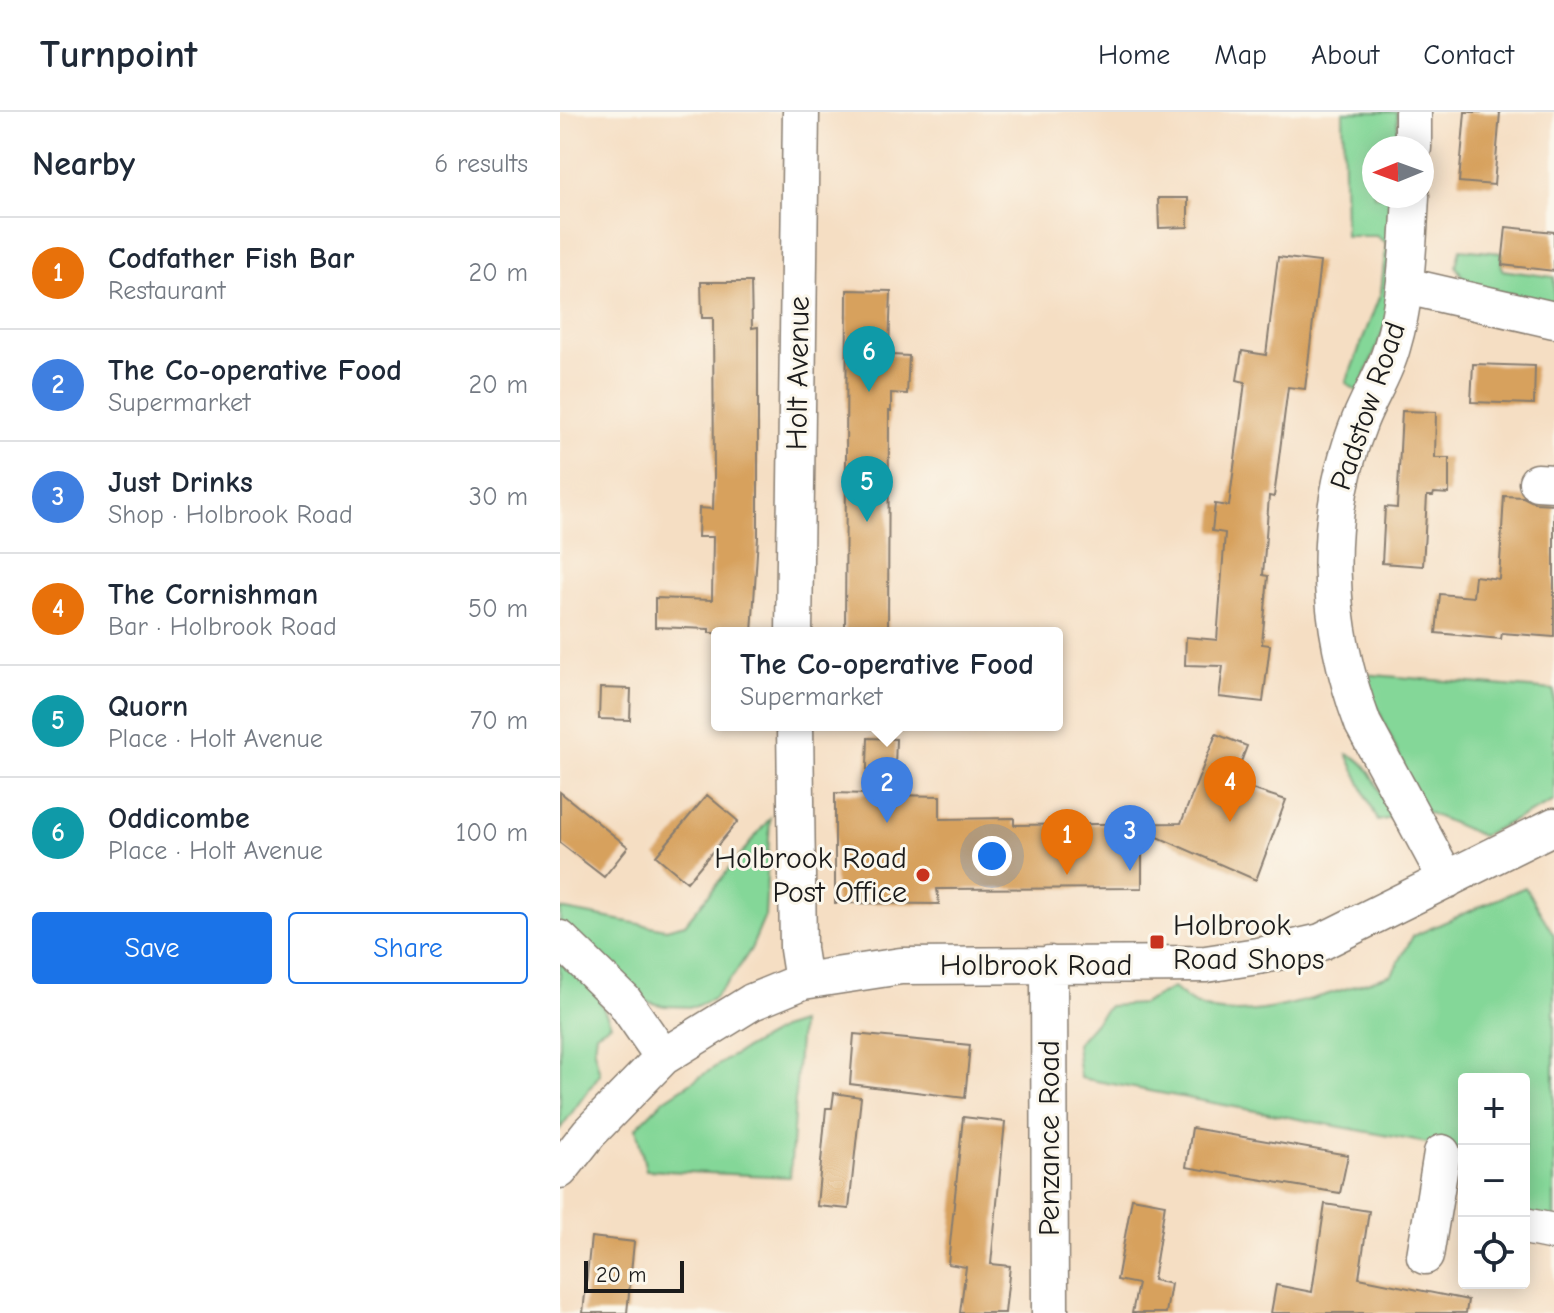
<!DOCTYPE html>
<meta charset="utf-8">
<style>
body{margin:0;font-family:"Comic Neue",sans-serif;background:#f6f6f7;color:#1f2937}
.controls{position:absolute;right:24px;bottom:24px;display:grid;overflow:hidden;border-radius:8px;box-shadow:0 4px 20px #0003}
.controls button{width:72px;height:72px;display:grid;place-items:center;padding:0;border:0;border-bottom:2px solid #e0e1e3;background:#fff;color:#1f2937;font:40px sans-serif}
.compass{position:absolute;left:802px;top:24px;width:72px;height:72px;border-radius:50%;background:#fff;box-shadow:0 4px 20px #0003;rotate:269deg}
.scale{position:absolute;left:24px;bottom:20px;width:100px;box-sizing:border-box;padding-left:8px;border:4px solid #1c1c1c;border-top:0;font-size:22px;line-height:28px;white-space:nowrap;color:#1c1c1c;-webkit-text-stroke:6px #fbf7ec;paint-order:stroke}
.you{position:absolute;left:432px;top:744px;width:28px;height:28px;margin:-20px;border:6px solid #fff;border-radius:50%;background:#1a73e8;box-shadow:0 0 0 12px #1a73e833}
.badge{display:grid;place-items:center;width:52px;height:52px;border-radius:50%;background:#1a73e8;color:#fff;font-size:26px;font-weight:700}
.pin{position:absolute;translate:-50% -66px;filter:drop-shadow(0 2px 4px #0008)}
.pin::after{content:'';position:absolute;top:42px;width:28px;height:24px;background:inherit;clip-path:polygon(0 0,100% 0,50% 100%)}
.popup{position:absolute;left:151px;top:515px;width:352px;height:104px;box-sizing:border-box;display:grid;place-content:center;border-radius:8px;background:#fff;filter:drop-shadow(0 2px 6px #0005);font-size:26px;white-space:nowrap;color:#747a83}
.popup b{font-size:30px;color:#1f2937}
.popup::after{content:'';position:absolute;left:50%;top:100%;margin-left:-16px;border:16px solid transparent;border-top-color:#fff}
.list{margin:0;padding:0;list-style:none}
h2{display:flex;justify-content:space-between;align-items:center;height:104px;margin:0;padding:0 32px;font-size:34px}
h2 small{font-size:26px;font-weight:400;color:#747a83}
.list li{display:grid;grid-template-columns:52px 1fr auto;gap:24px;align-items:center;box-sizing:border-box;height:112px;padding:0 32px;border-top:2px solid #e0e1e3}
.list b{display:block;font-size:30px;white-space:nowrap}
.list p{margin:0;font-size:26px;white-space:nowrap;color:#747a83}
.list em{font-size:26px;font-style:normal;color:#747a83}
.actions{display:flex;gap:16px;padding:24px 32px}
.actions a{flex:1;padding:18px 0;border:2px solid #1a73e8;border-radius:8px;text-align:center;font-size:28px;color:#1a73e8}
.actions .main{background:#1a73e8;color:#fff}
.icon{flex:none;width:44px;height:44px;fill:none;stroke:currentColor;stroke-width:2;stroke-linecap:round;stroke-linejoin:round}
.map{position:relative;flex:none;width:994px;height:1201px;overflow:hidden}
header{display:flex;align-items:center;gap:48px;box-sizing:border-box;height:112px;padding:0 40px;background:#fff;border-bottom:2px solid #e0e1e3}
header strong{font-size:38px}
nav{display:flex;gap:44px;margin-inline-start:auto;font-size:28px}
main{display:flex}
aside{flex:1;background:#fff}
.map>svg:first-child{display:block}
.green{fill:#84d798;stroke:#507a5a;stroke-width:2}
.building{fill:#d7a15d}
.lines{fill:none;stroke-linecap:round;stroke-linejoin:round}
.minor-casing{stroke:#887d70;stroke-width:39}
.minor{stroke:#fff;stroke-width:36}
.poi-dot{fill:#c8321e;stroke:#fbf7ec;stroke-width:3}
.labels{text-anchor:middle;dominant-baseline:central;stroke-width:6;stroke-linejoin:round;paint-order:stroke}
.street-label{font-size:30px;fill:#1c1c1c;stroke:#fbf7ec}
.poi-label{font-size:30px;fill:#1c1c1c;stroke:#fbf7ec;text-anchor:end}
</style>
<header>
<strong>Turnpoint</strong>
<nav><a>Home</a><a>Map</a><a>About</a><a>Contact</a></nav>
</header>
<main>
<aside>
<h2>Nearby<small>6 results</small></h2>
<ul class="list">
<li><span class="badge" style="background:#e8710a">1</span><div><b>Codfather Fish Bar</b><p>Restaurant</p></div><em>20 m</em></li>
<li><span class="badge" style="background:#3f7fe0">2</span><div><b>The Co-operative Food</b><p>Supermarket</p></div><em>20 m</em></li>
<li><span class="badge" style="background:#3f7fe0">3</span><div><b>Just Drinks</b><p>Shop · Holbrook Road</p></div><em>30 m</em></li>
<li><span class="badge" style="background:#e8710a">4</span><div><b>The Cornishman</b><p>Bar · Holbrook Road</p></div><em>50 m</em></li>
<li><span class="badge" style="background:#0f9aa8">5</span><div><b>Quorn</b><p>Place · Holt Avenue</p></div><em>70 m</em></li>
<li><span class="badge" style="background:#0f9aa8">6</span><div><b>Oddicombe</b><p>Place · Holt Avenue</p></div><em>100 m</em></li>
</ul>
<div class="actions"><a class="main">Save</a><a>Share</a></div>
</aside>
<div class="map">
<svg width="994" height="1201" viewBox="0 0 994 1201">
<rect width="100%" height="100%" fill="#fbf7ec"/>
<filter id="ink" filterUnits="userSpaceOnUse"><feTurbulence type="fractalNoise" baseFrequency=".0125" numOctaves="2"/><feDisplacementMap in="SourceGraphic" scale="16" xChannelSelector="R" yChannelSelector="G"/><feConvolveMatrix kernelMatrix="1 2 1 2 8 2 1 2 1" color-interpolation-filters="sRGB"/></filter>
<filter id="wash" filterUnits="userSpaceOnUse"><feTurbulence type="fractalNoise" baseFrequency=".006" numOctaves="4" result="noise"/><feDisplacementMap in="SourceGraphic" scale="32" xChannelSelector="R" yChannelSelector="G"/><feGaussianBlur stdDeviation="1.8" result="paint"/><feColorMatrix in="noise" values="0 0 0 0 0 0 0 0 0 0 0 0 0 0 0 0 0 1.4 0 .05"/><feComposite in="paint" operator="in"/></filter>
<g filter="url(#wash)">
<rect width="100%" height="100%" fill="#f5dec3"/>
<!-- green -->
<path class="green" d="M 783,0 L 837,0 L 839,36 L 814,36 L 814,84 L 841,84 L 829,204 L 799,280 L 786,271 L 821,180 L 826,131 L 816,124 L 785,124 Z
M 900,137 L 941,141 L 942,158 L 994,165 L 994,190 L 908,174 L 896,154 Z
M 802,562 L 994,578 L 994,689 L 922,724 L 864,699 Z
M 787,642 C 812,648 821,684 831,706 L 818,709 Z
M 210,706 L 205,804 L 191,837 L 174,863 L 153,887 L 134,895 L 104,894 L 75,886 L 0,820 L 0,797 L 106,817 L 125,812 Z
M 965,775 L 994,823 L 994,1111 L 964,1104 L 964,967 L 904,967 L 904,1038 L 520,966 L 516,932 L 549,894 L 582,892 L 613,876 C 620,881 626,888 633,891 C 683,918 781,877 832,862 L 853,824 Z
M 0,851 L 32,873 L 51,912 L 36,921 L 34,938 L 40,962 L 0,1017 Z
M 240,911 L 230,1065 L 86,1058 L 76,1016 L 104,988 L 172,944 L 221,917 Z"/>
<g id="blocks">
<!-- building -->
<path class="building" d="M 905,0 L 940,0 L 934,73 L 899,70 Z
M 598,86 L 628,86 L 628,115 L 599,116 Z
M 946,115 L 994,120 L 994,159 L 942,153 Z
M 718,145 L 760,150 L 745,277 L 728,275 L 714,385 L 709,384 L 703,463 L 708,464 L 702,532 L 710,533 L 703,590 L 659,585 L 663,554 L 625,553 L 626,525 L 657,528 L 665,421 L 652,419 L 655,392 L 669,394 L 685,270 L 677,268 L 682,239 L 706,243 Z
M 141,170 L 191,170 L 192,216 L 198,215 L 198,425 L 192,521 L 149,521 L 149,517 L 95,515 L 95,486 L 152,488 L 153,425 L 138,425 L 139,396 L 153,397 L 154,364 L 153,206 L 142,206 Z
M 287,178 L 331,179 L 329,237 L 332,237 L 332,243 L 349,244 L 347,282 L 331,281 L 331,299 L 329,299 L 328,521 L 285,521 Z
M 913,252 L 975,254 L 974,292 L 911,290 Z
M 842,299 L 876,300 L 875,346 L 889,346 L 889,382 L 874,381 L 873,384 L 867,384 L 863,454 L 822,451 L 825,395 L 837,396 Z
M 944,384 L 963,385 L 975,391 L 994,392 L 994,525 L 942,521 L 941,527 L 876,521 L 880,482 L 913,485 L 915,464 L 939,467 Z
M 40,576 L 71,577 L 70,608 L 39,607 Z
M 656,622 L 687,634 L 673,671 L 726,688 L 696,768 L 582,718 L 582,776 L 377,777 L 379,792 L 275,791 L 275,681 L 306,682 L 308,626 L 336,627 L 334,683 L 380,684 L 380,707 L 454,706 L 454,713 L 621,711 Z
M 0,680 L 68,735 L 44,765 L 0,731 Z
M 147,683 L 178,709 L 127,770 L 96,744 Z
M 294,922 L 410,933 L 405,986 L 290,972 Z
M 274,981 L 301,985 L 289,1097 L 257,1094 L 266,996 L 272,996 Z
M 403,1005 L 445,1010 L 431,1152 L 450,1154 L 445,1201 L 400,1201 L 406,1155 L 388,1152 Z
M 632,1016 L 788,1043 L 780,1081 L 626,1055 Z
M 572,1086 L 605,1092 L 593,1168 L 611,1172 L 606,1201 L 572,1201 L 578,1172 L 557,1168 Z
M 765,1092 L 809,1099 L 799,1166 L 908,1188 L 906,1201 L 711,1201 L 716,1173 L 752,1180 Z
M 31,1125 L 74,1130 L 67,1201 L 23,1201 Z"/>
</g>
</g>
<g filter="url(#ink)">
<use href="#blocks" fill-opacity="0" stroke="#887d70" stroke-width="2"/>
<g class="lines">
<defs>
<path id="minor" d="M 853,0 L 853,36
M 851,84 C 848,135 847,185 832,235 C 825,261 810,283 800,308 C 760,407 766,513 803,612 L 887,768
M 846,174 L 994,208
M 977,370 L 994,371
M 234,521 L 241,0
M 235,613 L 238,837 L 243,869
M 0,827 L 64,889 L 103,945
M 489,852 L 490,1201
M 0,1058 L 29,1021 L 103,945 L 192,890 L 243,869 L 341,854 L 646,852 L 704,843 L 761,830 L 994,714
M 964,1114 L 994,1120
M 865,1144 L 882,1041"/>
</defs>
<!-- minor casing -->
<use href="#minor" class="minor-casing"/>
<!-- minor -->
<use href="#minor" class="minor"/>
</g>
</g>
<!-- markers -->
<g class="poi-dot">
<circle cx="363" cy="763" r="8"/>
<rect x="589" y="822" width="16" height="16" rx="4"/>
</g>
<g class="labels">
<!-- street labels -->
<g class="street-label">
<text transform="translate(238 261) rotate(-89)">Holt Avenue</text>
<text transform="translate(808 294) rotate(-71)">Padstow Road</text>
<text x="476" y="853">Holbrook Road</text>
<text transform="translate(489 1026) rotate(-90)">Penzance Road</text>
</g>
<!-- poi labels -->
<g class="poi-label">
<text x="347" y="746">Holbrook Road<tspan x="347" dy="34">Post Office</tspan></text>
<text x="613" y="813" text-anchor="start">Holbrook<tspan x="613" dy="34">Road Shops</tspan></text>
</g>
</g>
</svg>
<div class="controls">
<button>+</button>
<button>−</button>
<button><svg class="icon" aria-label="locate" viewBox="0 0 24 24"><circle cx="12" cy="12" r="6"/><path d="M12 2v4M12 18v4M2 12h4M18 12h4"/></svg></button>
</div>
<svg class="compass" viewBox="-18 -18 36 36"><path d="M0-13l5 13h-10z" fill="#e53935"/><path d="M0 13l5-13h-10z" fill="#747a83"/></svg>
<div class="scale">20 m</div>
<div class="you"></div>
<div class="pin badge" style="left:507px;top:763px;background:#e8710a">1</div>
<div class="pin badge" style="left:327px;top:711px;background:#3f7fe0">2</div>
<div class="popup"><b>The Co-operative Food</b>Supermarket</div>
<div class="pin badge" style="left:570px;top:759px;background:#3f7fe0">3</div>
<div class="pin badge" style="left:670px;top:710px;background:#e8710a">4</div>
<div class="pin badge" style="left:307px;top:410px;background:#0f9aa8">5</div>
<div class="pin badge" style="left:309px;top:280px;background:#0f9aa8">6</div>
</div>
</main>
